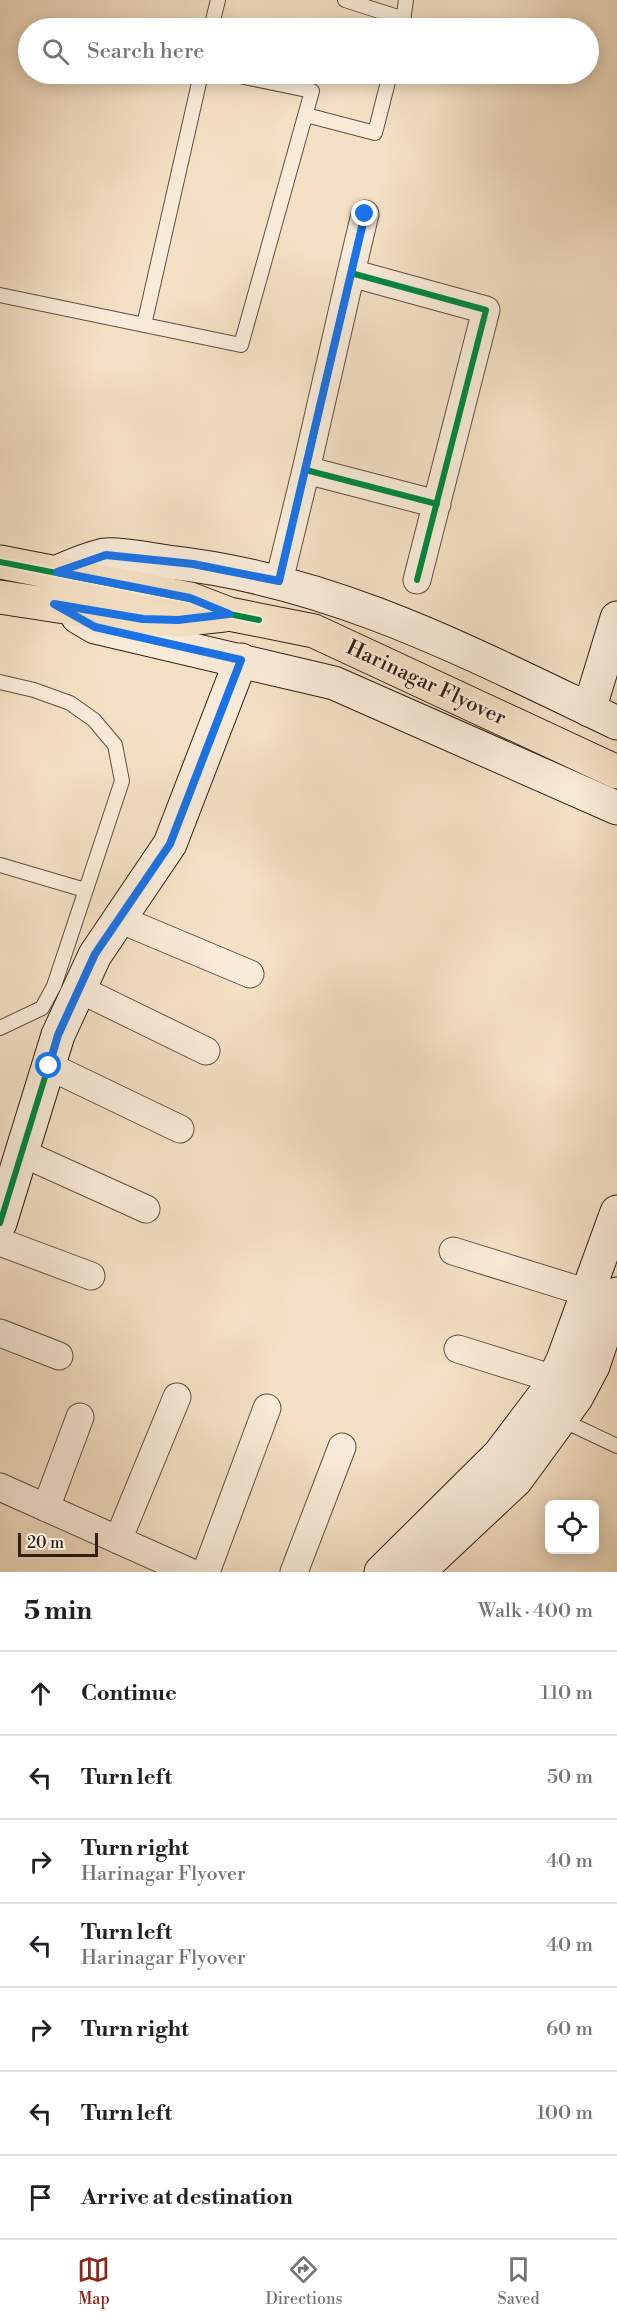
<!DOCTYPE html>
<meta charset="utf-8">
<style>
body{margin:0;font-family:"Libre Bodoni",serif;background:#f2f2f2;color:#202124}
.controls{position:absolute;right:18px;bottom:18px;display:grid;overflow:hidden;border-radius:9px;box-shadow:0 3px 15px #0003}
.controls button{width:54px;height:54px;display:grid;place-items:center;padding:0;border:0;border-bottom:2px solid #e0e0e0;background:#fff;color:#202124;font:30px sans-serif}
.scale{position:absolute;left:18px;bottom:15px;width:80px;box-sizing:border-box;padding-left:6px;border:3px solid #2f1f14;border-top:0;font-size:16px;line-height:21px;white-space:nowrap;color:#2f1f14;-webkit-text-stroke:4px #f8ebd9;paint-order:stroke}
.stop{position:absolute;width:18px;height:18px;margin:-14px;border:4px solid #1a73e8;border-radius:50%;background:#fff}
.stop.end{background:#1a73e8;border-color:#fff;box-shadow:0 2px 6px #0008}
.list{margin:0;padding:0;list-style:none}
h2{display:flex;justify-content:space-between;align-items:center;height:78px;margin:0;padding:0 24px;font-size:26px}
h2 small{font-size:20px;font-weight:400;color:#757577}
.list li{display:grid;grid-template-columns:39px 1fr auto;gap:18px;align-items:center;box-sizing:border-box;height:84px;padding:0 24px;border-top:2px solid #e0e0e0}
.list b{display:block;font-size:22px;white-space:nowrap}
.list p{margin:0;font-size:20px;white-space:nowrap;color:#757577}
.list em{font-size:20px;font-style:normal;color:#757577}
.icon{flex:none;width:33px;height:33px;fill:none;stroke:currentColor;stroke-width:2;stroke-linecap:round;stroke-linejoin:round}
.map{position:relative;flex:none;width:617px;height:1572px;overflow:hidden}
.search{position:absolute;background:#fff;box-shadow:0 3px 15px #0003;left:18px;right:18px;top:18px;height:66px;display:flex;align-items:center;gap:15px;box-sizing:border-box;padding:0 21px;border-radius:33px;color:#757577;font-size:22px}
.sheet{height:666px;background:#fff}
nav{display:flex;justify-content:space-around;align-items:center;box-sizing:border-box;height:84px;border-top:2px solid #e0e0e0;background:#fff;font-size:16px;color:#757577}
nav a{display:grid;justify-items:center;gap:3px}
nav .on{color:#8f2418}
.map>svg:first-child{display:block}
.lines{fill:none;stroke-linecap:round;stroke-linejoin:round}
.lane-casing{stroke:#604f40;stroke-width:16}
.street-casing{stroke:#604f40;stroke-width:29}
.secondary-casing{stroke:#2f1f14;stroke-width:35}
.primary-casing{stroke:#2f1f14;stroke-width:35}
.lane{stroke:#f8ebd9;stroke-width:14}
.street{stroke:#f8ebd9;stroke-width:27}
.secondary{stroke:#f8ebd9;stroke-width:33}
.primary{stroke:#f4e0c4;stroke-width:33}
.cycleway-casing{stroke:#f8ebd9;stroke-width:10}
.cycleway{stroke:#00873e;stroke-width:6}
.route{stroke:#1a73e8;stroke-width:8}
.labels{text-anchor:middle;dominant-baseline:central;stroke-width:4.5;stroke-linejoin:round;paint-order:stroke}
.street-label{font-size:21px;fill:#2f1f14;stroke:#f8ebd9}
</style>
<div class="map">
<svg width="617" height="1572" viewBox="0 0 617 1572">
<rect width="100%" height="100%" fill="#f4e0c4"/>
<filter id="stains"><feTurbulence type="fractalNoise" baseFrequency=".00333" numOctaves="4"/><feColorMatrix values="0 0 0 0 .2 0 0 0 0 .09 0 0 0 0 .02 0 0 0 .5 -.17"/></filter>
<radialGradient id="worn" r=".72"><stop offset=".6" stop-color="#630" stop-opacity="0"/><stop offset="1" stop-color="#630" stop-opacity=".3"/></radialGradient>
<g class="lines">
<defs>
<path id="lane" d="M 345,0 L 404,19
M 211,28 L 218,0
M 402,28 L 406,0
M 306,115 L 375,133 L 390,74
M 0,295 L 241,345 L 312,91 L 230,74
M 144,325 L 201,74
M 0,682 L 34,690 L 70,703 L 94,720 L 115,745 L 122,781 L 54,986 L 42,1008 L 0,1028
M 0,865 L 85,890
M 560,1419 L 617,1446"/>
<path id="street" d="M 351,273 L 365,214
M 417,580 L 486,310 L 351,273 L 306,470 L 437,504
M 279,581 L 306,470
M 119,919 L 250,974
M 79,989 L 206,1051
M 49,1066 L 180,1129
M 22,1153 L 146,1209
M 0,1242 L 91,1276
M 453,1251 L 588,1293
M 0,1333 L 59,1356
M 458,1349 L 554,1379
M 0,1487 L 190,1572
M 46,1508 L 80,1417
M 118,1540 L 177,1397
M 206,1572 L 267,1408
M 294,1572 L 342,1447"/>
<path id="secondary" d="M 57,572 C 72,566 89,558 105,555 C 119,553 152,560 168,562 C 333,580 470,653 617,723
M 78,617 L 95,627 L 334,683 L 617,808
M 589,710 L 617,618
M 0,1223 L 58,1035 L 95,955 L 170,844 L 241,660
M 381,1572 L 499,1455 L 549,1389 L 563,1360 L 617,1212
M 418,1572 L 516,1480 L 576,1398 L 593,1366 L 617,1294"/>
<path id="primary" d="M 0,562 L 190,599 L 229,614 L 314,631 L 617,772
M 0,597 L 143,619 L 178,620 L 224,615"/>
</defs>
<!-- lane casing -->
<use href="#lane" class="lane-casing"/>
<!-- street casing -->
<use href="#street" class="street-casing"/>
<!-- secondary casing -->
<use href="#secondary" class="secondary-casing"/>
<!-- primary casing -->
<use href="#primary" class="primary-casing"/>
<!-- lane -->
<use href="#lane" class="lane"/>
<!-- street -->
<use href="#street" class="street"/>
<!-- secondary -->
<use href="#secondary" class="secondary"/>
<!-- primary -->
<use href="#primary" class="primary"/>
<defs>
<path id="cycleway" d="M 0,562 L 190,599 L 229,614 L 259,620
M 417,580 L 486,310 L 351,273 L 306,470 L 437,504
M 0,1223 L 58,1035 L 95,955 L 170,844 L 241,660"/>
</defs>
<!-- cycleway casing -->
<use href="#cycleway" class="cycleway-casing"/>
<!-- cycleway -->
<use href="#cycleway" class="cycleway"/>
</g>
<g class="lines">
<!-- route -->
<path class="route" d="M 49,1066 L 58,1035 L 95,954 L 170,844 L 241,660 L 95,627 L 54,604 L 143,619 L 178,620 L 229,614 L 190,598 L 57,572 L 106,555 L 193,564 L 279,581 L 365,214"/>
</g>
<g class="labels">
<!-- street labels -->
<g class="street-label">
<text transform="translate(426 683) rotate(25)">Harinagar Flyover</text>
</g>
</g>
<rect width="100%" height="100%" filter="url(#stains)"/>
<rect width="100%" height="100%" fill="url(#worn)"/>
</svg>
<div class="controls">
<button><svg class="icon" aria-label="locate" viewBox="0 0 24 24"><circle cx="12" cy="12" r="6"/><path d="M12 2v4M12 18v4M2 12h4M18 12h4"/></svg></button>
</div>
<div class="scale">20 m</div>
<div class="stop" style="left:49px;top:1066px"></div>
<div class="stop end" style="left:365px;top:214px"></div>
<div class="search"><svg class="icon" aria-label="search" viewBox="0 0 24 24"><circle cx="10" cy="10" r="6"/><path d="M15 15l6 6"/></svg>Search here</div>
</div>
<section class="sheet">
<h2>5 min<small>Walk · 400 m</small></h2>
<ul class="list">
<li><svg class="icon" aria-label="ahead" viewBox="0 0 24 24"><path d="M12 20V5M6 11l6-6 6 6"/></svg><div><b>Continue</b></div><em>110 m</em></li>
<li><svg class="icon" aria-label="left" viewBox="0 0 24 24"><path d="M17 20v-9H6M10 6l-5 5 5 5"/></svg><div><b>Turn left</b></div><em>50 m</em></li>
<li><svg class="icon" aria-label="right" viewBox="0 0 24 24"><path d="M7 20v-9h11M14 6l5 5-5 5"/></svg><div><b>Turn right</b><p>Harinagar Flyover</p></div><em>40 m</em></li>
<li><svg class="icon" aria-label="left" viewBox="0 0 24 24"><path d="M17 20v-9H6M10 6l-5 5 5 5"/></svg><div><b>Turn left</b><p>Harinagar Flyover</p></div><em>40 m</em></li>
<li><svg class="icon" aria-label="right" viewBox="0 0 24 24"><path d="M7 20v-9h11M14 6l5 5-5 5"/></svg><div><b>Turn right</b></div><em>60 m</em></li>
<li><svg class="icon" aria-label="left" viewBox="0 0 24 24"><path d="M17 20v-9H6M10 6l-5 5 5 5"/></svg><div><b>Turn left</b></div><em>100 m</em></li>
<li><svg class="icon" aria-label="arrive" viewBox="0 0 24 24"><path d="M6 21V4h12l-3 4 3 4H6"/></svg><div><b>Arrive at destination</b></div></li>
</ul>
</section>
<nav>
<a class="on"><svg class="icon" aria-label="map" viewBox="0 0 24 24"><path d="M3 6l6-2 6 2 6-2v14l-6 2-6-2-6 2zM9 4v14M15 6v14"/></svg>Map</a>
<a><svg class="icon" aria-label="directions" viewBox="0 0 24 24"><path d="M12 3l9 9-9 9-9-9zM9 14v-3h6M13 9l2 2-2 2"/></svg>Directions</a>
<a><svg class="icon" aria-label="saved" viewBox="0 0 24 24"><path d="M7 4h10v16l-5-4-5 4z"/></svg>Saved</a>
</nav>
